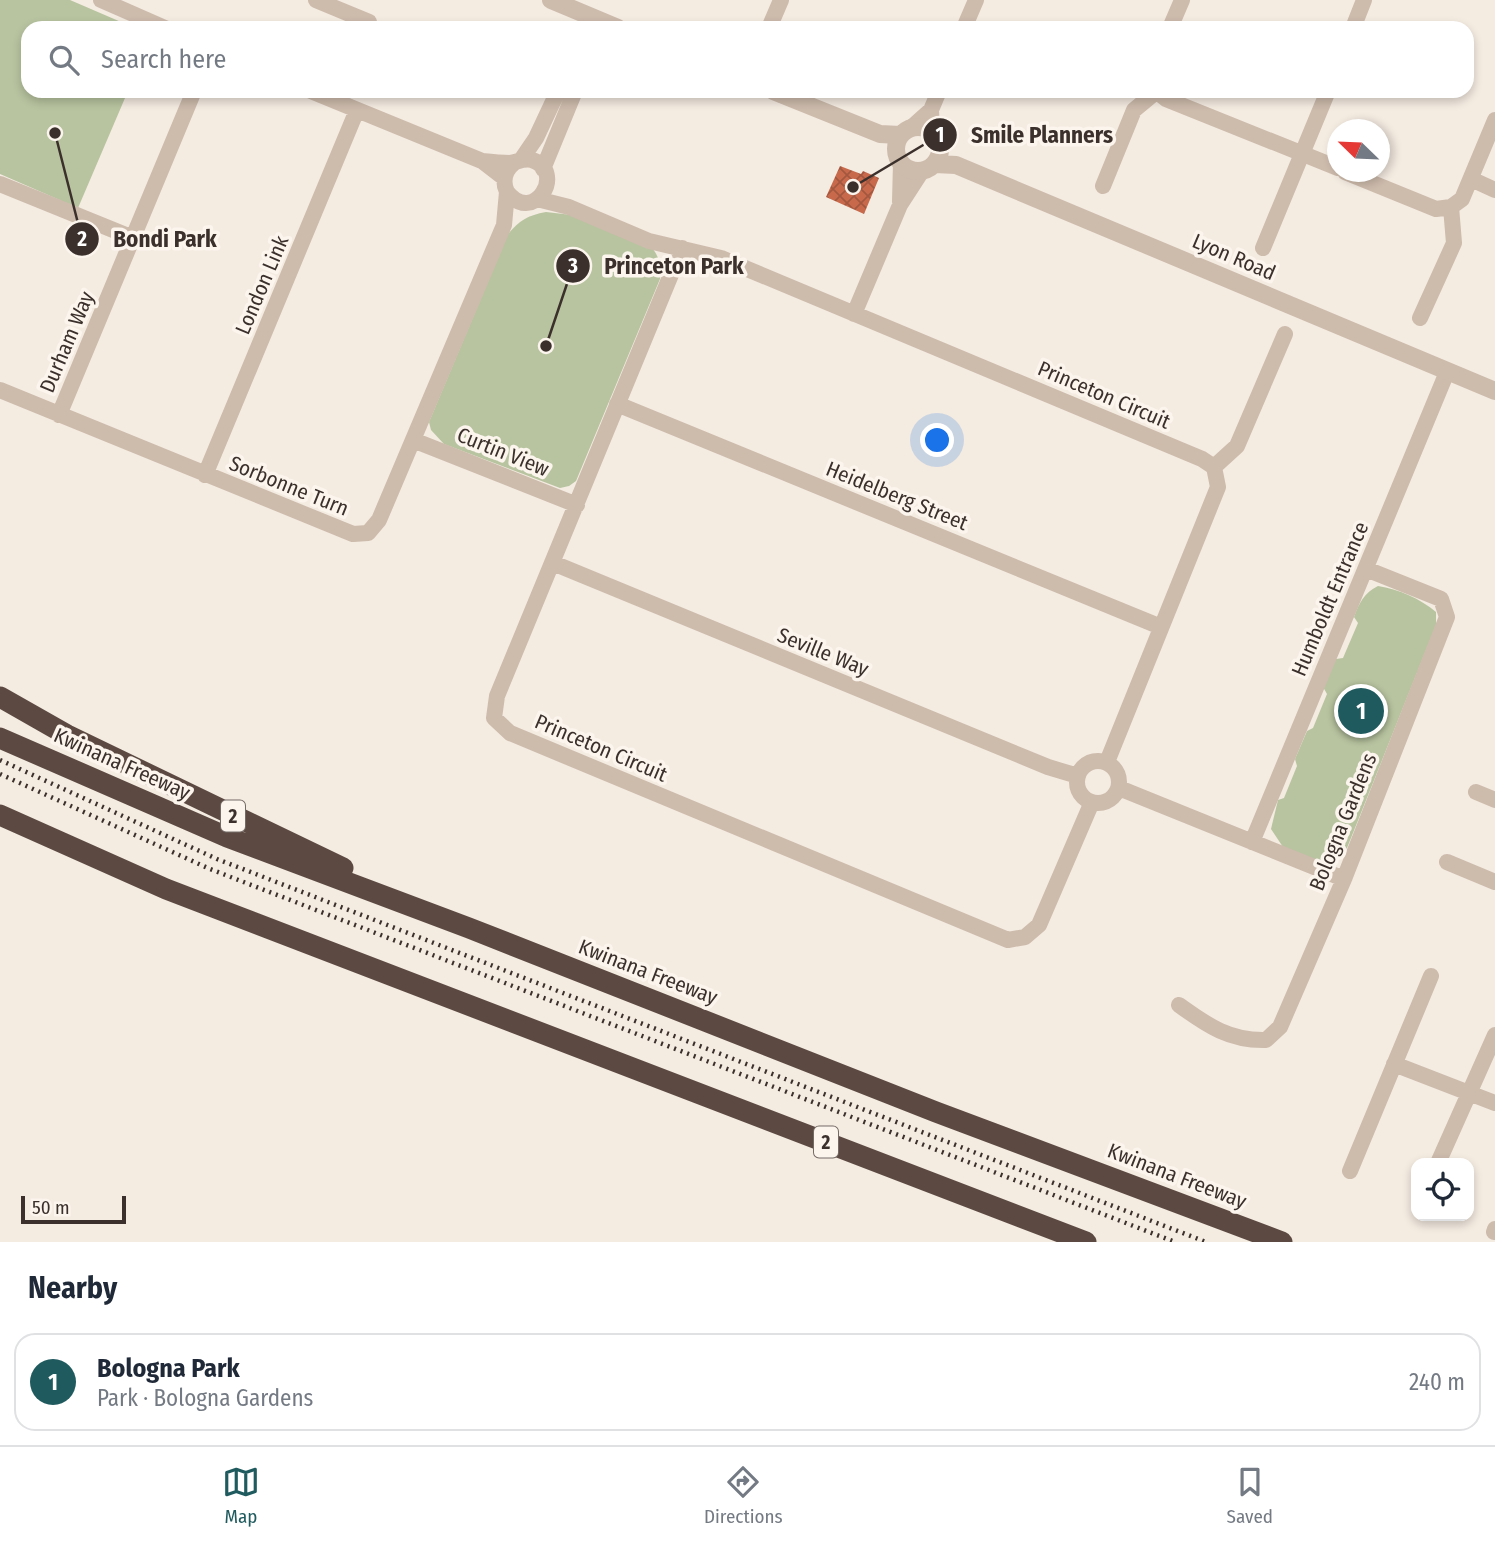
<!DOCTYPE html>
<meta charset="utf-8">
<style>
body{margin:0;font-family:"Fira Sans Condensed",sans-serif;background:#f2f2f3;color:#1f2937}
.controls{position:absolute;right:21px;bottom:21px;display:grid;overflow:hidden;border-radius:14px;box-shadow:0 4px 10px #0003}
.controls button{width:63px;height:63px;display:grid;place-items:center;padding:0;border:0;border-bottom:2px solid #e0e1e3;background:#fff;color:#1f2937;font:35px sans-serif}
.compass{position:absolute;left:1327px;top:119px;width:63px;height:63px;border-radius:50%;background:#fff;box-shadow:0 4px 10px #0003;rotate:293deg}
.scale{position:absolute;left:21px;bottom:18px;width:105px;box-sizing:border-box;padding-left:7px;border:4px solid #3b302b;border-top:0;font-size:19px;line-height:24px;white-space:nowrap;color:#3b302b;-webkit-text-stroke:5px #fbf5ee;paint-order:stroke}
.you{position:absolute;left:938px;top:441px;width:24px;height:24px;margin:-18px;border:5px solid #fff;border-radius:50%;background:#1a73e8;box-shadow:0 0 0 10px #1a73e833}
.badge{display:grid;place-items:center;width:46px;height:46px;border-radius:50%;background:#1f5a5e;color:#fff;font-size:23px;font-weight:700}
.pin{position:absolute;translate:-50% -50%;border:4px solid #fff;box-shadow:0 2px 7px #0006}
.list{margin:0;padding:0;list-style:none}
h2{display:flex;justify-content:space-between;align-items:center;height:91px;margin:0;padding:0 28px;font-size:30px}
h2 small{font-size:23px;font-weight:400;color:#747a83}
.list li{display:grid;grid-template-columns:46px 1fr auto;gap:21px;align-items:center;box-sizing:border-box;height:98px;margin:0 14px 14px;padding:0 14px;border:2px solid #e0e1e3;border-radius:21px}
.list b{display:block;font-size:26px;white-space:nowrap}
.list p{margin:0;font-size:23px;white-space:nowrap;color:#747a83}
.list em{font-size:23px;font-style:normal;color:#747a83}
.icon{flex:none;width:38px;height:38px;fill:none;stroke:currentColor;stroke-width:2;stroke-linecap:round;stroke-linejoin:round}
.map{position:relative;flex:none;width:1495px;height:1242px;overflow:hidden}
.search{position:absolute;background:#fff;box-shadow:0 4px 10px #0003;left:21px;right:21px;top:21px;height:77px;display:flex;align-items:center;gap:18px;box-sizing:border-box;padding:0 24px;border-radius:21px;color:#747a83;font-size:26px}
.sheet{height:203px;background:#fff}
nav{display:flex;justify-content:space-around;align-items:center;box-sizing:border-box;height:98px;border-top:2px solid #e0e1e3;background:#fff;font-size:19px;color:#747a83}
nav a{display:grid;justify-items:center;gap:4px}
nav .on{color:#1f5a5e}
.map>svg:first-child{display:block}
.park{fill:#b8c4a0}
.building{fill:url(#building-cross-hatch)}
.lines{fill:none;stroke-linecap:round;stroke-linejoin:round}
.minor{stroke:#cdbbac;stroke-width:16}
.tertiary{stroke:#cdbbac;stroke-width:18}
.motorway{stroke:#5c4a42;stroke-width:21}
.rail{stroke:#3b302b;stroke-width:4.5;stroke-dasharray:2 5;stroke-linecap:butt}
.labels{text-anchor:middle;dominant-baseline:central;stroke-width:7;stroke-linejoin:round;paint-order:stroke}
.shield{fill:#fbf5ee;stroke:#756b66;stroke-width:2}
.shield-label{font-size:19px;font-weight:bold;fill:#3b302b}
.street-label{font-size:21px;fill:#3b302b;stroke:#fbf5ee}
.leader{fill:none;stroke:#3b302b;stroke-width:2.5}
.callout-dot{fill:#3b302b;stroke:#fbf5ee;stroke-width:2.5}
.mark-label{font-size:21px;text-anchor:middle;font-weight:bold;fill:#fff}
.callout-label{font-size:23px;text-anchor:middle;font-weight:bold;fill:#3b302b;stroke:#fbf5ee;stroke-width:7;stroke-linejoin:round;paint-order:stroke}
</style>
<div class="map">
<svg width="1495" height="1242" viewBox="0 0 1495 1242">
<defs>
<pattern id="building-cross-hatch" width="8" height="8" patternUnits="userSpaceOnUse" patternTransform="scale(1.75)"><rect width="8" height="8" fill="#c8694b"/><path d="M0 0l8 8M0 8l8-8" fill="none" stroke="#a4573f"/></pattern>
</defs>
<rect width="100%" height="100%" fill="#f4ebe1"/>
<!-- park -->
<path class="park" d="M 0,0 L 70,0 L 135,28 L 28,28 L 28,91 L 128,91 L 78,208 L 0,174 Z
M 546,212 L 572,215 L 653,249 C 660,259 662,267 660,279 L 576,481 L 569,486 L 560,488 L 444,444 L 431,430 L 429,422 L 508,234 C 519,221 528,215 546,212 Z
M 1378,586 C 1398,589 1421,599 1436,612 L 1436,625 L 1347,848 L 1338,859 L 1326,863 L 1319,861 L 1283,847 L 1271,829 L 1278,800 L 1284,798 L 1297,766 L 1295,759 L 1307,731 L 1313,728 L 1327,694 L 1323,687 L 1336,659 L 1343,658 L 1358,623 L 1354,617 C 1359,603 1364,593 1378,586 Z"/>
<!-- building -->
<path class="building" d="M 840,166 L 861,174 L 863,171 L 879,178 L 864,214 L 826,197 Z"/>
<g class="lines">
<!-- minor -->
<path class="minor" d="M 101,0 L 165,28
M 316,0 L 369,22 L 367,28
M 769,28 L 781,0
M 964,28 L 976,0
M 1170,28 L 1182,0
M 1353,28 L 1364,0
M 311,91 L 482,161 L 504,178
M 1156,91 L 1166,99 L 1338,168
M 912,127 L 931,110
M 932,131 L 931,110 L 939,91
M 521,160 L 536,138 L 558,91
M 482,161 C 491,162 501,163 510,163 C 518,162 523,158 532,160 C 567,171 534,226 507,192 C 502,181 504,171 514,163
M 543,169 L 575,91
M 1345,172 L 1436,209 L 1451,207 L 1462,199 L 1495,120
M 1471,179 L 1495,190
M 0,184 L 133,238
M 1103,186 L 1134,110 L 1157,91
M 537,199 L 569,207 L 649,241 L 721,258 L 1202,459 L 1214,467 L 1218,487 L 1107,762
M 900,202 L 901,163
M 682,248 L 497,696 L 494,718 L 510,733 L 1008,940 L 1025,937 L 1039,925 L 1092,802
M 1263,248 L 1328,91
M 854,314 L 900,205 L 922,171
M 1420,318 L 1454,243 L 1451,207
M 0,390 L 353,534 L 368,533 L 379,520 L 504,225 L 507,192
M 617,404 L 1161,627
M 59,415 L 194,91
M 413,440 L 577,505
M 1214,467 L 1237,446 L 1285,334
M 205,475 L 357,110
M 553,563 L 1048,767 L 1078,776
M1077 782a21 21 0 1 1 42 0a21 21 0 1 1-42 0Z
M 1119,788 L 1344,879
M 1476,792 L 1495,800
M 1252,842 L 1447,372
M 1447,862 L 1495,882
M 1179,1005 C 1208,1026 1230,1041 1266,1040 L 1280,1027 L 1344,879 L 1447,617 L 1441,599 L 1366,569
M 1394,1064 L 1495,1103
M 1438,1163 L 1495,1035
M 1350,1171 L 1431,976
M 1494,1232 L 1495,1229"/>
<!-- tertiary -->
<path class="tertiary" d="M 551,0 L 618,28
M 773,91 L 880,134 L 900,135
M896 149a22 22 0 1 1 44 0a22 22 0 1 1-44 0Z
M 935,164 L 956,165 L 1495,391"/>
<!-- motorway -->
<path class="motorway" d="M 0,697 L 67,735 L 343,868
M 0,738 L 227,837 L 469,928 L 936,1112 L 1282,1242
M 0,815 L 166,889 L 1086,1242"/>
<!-- rail -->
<path class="rail" d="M 0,760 L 217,859 L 1206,1242
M 0,774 L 210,869 L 1175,1242"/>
</g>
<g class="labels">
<!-- shield labels -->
<g class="shield">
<rect x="221" y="800.5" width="24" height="31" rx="5"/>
<rect x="814" y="1126.5" width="24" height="31" rx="5"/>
</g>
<g class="shield-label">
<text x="233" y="816">2</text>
<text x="826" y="1142">2</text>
</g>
<!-- street labels -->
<g class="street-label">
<text transform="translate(1234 257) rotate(23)">Lyon Road</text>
<text transform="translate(262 285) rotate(-67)">London Link</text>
<text transform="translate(67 342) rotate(-67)">Durham Way</text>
<text transform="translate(1104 395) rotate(23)">Princeton Circuit</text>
<text transform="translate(503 452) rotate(22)">Curtin View</text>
<text transform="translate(289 486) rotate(22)">Sorbonne Turn</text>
<text transform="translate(897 496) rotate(22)">Heidelberg Street</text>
<text transform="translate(1330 599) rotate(-67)">Humboldt Entrance</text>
<text transform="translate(823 652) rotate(22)">Seville Way</text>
<text transform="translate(601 748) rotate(23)">Princeton Circuit</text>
<text transform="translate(122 764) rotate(24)">Kwinana Freeway</text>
<text transform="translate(1343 822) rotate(-68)">Bologna Gardens</text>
<text transform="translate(648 972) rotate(21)">Kwinana Freeway</text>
<text transform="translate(1177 1176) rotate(21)">Kwinana Freeway</text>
</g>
</g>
<!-- callouts -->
<path class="leader" d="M853 187L940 135M55 133L82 239M546 346L573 266"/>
<g class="callout-dot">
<circle cx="853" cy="187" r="7"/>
<circle cx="55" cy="133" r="7"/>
<circle cx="546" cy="346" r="7"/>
<circle cx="940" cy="135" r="18"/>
<circle cx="82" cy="239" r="18"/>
<circle cx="573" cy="266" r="18"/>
</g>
<g class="mark-label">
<text x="940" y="142">1</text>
<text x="82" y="246">2</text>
<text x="573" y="273">3</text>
</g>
<g class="callout-label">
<text x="1042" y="143">Smile Planners</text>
<text x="165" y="247">Bondi Park</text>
<text x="674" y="274">Princeton Park</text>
</g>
</svg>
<div class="controls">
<button><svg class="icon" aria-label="locate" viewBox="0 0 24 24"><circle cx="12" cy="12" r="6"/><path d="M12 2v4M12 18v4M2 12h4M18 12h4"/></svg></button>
</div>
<svg class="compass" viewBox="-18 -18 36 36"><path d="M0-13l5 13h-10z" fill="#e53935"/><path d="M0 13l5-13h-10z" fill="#747a83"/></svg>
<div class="scale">50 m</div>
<div class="you"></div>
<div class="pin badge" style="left:1361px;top:711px">1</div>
<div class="search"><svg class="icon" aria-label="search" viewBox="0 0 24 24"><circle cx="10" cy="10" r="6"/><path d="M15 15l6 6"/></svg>Search here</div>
</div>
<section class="sheet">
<h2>Nearby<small></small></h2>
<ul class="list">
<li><span class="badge">1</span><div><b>Bologna Park</b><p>Park · Bologna Gardens</p></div><em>240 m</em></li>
</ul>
</section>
<nav>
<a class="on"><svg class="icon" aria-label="map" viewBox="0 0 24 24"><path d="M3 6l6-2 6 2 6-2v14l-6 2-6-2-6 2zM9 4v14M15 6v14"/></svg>Map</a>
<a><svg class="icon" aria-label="directions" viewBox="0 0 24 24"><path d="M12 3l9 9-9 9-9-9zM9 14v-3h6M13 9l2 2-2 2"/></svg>Directions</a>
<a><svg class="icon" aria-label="saved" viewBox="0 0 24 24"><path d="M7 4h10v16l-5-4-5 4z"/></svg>Saved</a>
</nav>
